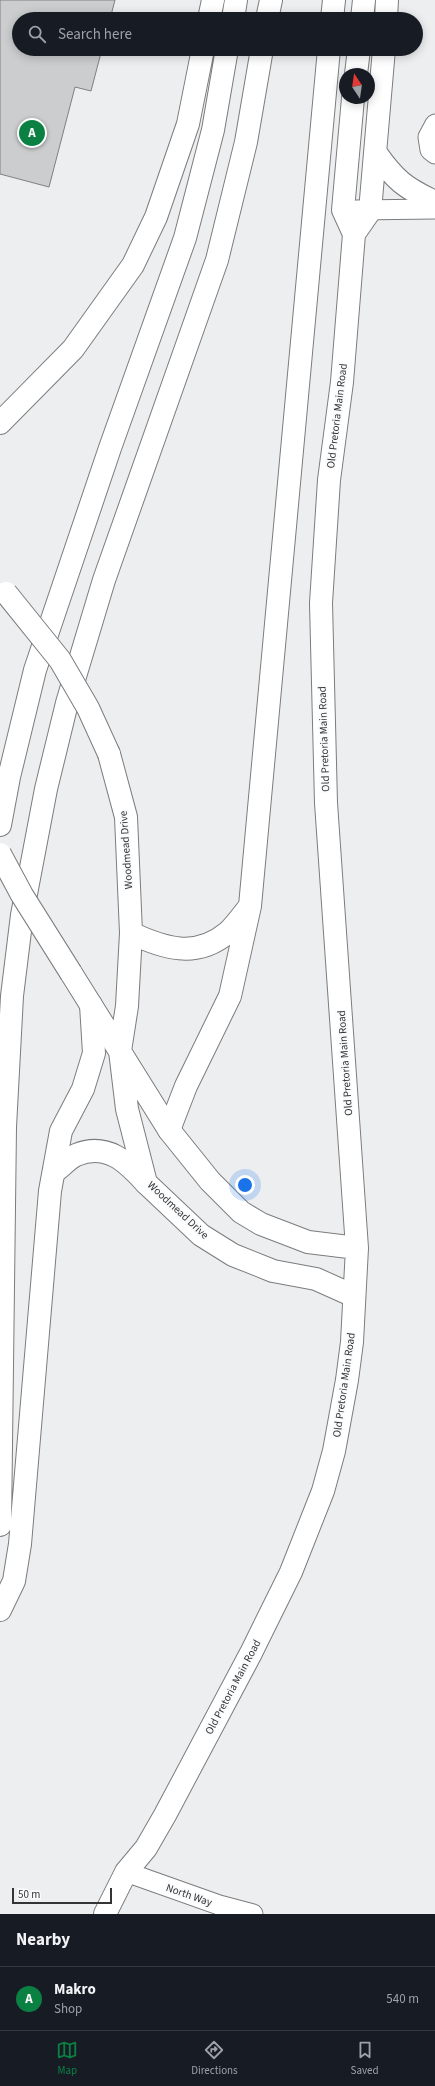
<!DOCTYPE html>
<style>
body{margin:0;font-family:"Source Sans 3",sans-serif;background:#242831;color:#f1f3f6}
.compass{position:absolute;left:339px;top:68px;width:36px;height:36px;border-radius:50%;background:#171b24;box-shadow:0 2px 10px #0003;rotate:347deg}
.scale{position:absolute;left:12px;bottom:10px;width:100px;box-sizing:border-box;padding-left:4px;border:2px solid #343435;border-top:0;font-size:11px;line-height:14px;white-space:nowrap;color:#343435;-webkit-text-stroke:3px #fafbfd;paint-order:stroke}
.you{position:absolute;left:245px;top:1185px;width:14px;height:14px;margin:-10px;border:3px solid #fff;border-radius:50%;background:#1a73e8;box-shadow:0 0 0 6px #1a73e833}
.badge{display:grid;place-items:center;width:26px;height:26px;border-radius:50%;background:#0b8043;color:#fff;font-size:13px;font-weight:700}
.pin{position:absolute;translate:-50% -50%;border:2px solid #fff;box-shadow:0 1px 4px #0006}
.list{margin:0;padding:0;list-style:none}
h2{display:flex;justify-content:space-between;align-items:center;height:52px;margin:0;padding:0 16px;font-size:17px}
h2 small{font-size:13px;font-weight:400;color:#9ea1a6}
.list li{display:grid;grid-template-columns:26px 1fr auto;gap:12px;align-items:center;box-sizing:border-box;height:64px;padding:0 16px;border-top:1px solid #363941}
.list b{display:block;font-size:15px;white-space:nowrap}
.list p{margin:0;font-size:13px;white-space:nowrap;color:#9ea1a6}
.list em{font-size:13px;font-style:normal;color:#9ea1a6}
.icon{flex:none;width:22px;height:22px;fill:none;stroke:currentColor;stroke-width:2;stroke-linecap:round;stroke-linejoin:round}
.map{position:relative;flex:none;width:435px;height:1914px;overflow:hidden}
.search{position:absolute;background:#171b24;box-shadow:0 2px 10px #0003;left:12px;right:12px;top:12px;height:44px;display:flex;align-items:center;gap:10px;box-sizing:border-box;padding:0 14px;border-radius:22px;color:#9ea1a6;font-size:15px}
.sheet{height:116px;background:#171b24}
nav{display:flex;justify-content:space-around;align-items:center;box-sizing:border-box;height:56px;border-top:1px solid #363941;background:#171b24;font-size:11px;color:#9ea1a6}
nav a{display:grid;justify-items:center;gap:2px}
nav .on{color:#0b8043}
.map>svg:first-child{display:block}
.building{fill:#cbcdce;stroke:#7e8081}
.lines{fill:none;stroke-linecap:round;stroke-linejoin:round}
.minor-casing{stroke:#7b7c7e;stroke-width:21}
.major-casing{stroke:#7b7c7e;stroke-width:24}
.highway-casing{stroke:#7b7c7e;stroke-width:24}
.minor{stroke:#fff;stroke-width:19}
.major{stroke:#fff;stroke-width:22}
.highway{stroke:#fff;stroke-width:22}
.major-bridge-casing{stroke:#7b7c7e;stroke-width:24;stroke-linecap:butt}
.major-bridge{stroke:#fff;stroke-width:22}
.labels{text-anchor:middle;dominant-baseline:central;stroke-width:4;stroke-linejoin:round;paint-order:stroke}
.street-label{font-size:11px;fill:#343435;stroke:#fafbfd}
</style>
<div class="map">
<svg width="435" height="1914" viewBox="0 0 435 1914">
<rect width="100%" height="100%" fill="#eceef0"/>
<!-- building -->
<path class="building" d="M 0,0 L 115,0 L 110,19 L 19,19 L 19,49 L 102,49 L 91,91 L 75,87 L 49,187 L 0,174 Z"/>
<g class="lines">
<defs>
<path id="minor" d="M 435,124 L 428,137 L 430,150 L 435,154
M 356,210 L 435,209
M 126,1872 L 219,1905 L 253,1914"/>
<path id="major" d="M 362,19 L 364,0
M 386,19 L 387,0
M 356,74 L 359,49
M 376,153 C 395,180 405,188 435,202
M 354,234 L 370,211 L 384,49
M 109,754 L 126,817 L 131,933 L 127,1006 L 120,1051 L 127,1109 L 146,1183 L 201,1235 L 233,1255 L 273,1271 L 316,1279 L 354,1296
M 71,973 L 169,1130 L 210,1181 L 241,1212 L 261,1224 L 308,1242 L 357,1248
M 105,1914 L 126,1872 L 146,1848 L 165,1815 L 251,1653 L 291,1572 L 323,1491 L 334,1451 L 347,1380 L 352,1342 L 357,1248 L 326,803 L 321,603 L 329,480 L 342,382 L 354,234 L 343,210 L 353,98"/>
<path id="highway" d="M 209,19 L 213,0
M 233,19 L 236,0
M 267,19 L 271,0
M 332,19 L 334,0
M 0,423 L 73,349 L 133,265 L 156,217 L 188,124 L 203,49
M 0,825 L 9,777 L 35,670 L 110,448 L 185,238 L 213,130 L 227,49
M 131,933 C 163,948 196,959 227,933 C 235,926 242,916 249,907
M 169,1130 L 186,1086 L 230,996 L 250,906 L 329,49
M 54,1172 C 61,1167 68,1159 76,1155 C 107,1142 127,1162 146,1183
M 0,1525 L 5,1127 L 12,996 L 22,915 L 46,789 L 67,703 L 104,580 L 217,260 L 246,142 L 262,49
M 0,1610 L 14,1581 L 20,1544 L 50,1191 L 61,1131 L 83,1089 L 94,1053 L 91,1005"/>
</defs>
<!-- minor casing -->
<use href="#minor" class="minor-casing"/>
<!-- major casing -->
<use href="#major" class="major-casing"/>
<!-- highway casing -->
<use href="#highway" class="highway-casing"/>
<!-- minor -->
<use href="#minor" class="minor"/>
<!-- major -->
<use href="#major" class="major"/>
<!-- highway -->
<use href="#highway" class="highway"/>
<defs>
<path id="major-bridge" d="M 6,593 L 60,660 L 88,708 L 109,754
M 0,854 L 22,895 L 71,973"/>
</defs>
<!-- major-bridge casing -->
<use href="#major-bridge" class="major-bridge-casing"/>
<!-- major-bridge -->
<use href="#major-bridge" class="major-bridge"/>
</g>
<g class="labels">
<!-- street labels -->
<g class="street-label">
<text transform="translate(337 416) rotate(-83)">Old Pretoria Main Road</text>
<text transform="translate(324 739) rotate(-92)">Old Pretoria Main Road</text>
<text transform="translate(126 850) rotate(-94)">Woodmead Drive</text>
<text transform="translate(345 1063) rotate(-94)">Old Pretoria Main Road</text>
<text transform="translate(178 1210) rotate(43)">Woodmead Drive</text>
<text transform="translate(344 1385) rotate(-82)">Old Pretoria Main Road</text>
<text transform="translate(233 1687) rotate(-62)">Old Pretoria Main Road</text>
<text transform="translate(189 1895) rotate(19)">North Way</text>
</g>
</g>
</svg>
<svg class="compass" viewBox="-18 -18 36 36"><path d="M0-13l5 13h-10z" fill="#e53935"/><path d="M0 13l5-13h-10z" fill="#9ea1a6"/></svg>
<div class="scale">50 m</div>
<div class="you"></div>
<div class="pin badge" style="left:32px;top:133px">A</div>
<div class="search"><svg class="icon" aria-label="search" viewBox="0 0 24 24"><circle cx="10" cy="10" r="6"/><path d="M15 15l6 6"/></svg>Search here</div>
</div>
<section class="sheet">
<h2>Nearby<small></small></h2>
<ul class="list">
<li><span class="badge">A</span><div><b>Makro</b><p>Shop</p></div><em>540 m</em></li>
</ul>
</section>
<nav>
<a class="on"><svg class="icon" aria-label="map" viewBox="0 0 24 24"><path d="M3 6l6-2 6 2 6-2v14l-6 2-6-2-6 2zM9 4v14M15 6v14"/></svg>Map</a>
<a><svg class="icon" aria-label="directions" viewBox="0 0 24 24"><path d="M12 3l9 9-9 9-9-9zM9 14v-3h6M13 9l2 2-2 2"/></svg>Directions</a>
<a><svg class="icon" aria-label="saved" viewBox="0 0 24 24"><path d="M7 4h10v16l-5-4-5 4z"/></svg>Saved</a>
</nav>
